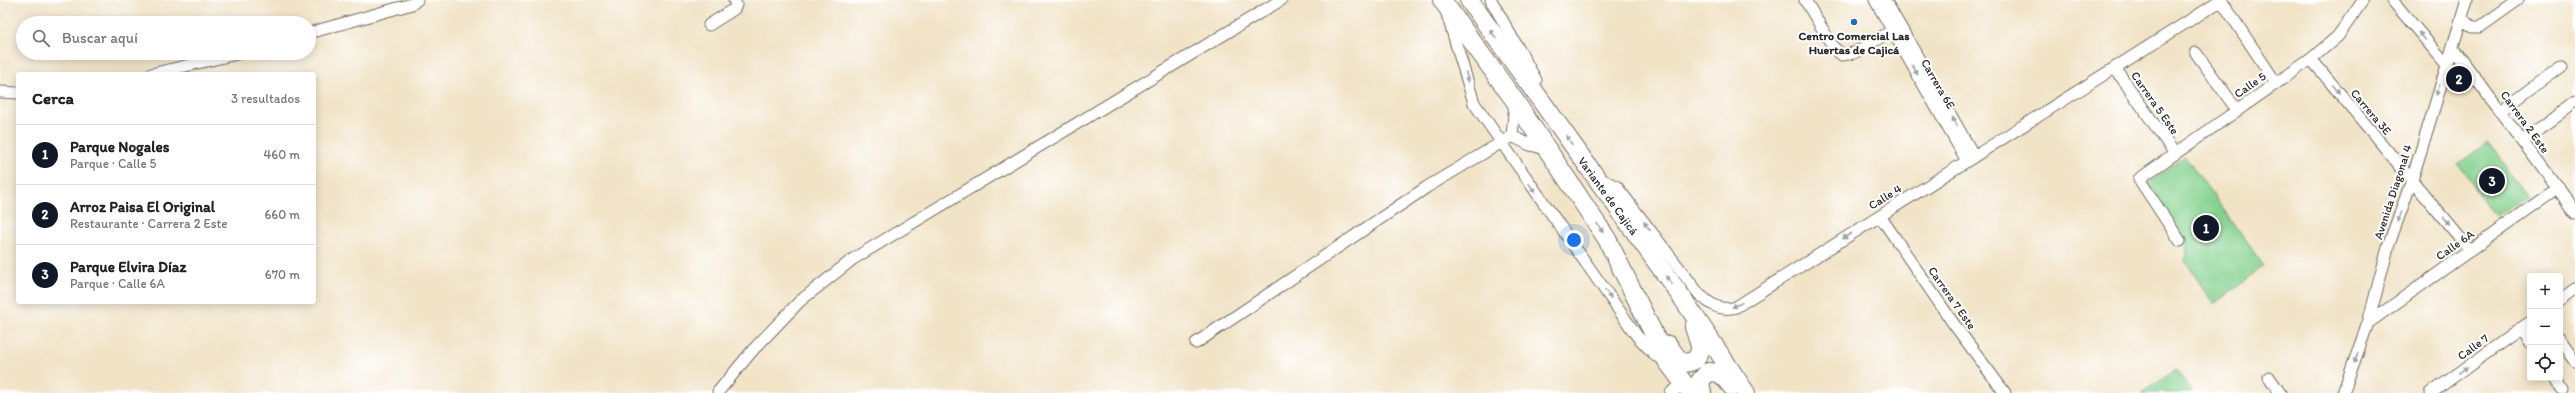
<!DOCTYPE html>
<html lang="es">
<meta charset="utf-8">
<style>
body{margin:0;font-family:Itim,sans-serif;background:#f6f6f6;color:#222}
.controls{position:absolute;right:12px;bottom:12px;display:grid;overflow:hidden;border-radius:4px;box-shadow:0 2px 10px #0003}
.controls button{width:36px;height:36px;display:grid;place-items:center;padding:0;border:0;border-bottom:1px solid #e0e0e0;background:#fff;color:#222;font:20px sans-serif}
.you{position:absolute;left:1574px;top:240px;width:14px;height:14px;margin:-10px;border:3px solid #fff;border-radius:50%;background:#1a73e8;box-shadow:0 0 0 6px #1a73e833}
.badge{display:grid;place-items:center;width:26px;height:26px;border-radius:50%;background:#111827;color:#fff;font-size:13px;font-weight:700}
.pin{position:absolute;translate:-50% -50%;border:2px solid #fff;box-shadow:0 1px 4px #0006}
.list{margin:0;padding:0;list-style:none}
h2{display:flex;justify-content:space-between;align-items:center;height:52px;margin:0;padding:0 16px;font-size:17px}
h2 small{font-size:13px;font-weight:400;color:#767676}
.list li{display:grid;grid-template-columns:26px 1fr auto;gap:12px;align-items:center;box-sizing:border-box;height:60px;padding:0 16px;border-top:1px solid #e0e0e0}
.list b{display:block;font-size:15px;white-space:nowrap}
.list p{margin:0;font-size:13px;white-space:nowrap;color:#767676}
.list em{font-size:13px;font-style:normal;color:#767676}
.icon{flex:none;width:22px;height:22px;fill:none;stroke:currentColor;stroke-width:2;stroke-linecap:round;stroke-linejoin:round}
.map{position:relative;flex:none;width:2575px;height:393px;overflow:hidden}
.search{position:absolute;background:#fff;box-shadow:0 2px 10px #0003;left:16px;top:16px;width:300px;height:44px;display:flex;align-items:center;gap:10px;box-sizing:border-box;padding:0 14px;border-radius:22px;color:#767676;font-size:15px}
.panel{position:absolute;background:#fff;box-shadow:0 2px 10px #0003;left:16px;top:72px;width:300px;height:232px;border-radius:4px}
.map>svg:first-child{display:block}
.green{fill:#86d290;stroke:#587e5e}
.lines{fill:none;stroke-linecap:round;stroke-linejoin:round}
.minor-casing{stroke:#706b61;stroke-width:13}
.trunk-casing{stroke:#706b61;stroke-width:20}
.minor{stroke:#fff;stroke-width:11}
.trunk{stroke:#fff;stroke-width:18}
.oneway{fill:#a0a0a0}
.poi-dot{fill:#1f6fb2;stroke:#fff;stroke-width:1.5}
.labels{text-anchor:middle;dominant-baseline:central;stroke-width:4;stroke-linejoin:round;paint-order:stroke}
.poi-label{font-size:12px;font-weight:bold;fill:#2b2b2b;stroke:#fff}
.street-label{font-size:12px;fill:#2b2b2b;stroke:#fff}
</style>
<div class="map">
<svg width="2575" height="393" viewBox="0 0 2575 393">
<rect width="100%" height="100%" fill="#fff"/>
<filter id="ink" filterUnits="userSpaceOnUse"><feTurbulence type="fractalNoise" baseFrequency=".025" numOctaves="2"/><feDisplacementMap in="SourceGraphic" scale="8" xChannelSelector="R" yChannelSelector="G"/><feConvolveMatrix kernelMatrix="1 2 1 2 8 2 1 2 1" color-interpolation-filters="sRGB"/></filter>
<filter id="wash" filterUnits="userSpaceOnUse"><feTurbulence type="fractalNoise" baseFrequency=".012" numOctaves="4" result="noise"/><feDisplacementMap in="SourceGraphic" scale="16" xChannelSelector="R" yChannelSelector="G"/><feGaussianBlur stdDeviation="0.9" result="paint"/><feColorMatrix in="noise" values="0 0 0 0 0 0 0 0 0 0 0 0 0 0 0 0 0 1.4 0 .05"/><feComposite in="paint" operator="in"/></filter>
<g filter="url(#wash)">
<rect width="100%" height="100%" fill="#f1e3c6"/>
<!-- green -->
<path class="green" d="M 2488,142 L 2527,197 L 2494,216 L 2458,164 Z
M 2185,156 L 2264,266 L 2214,304 L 2185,261 L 2188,244 L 2147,185 Z
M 2176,370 L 2193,393 L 2141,393 Z"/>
</g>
<g filter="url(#ink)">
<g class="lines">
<defs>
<path id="minor" d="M 1491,0 L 1536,80
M 1805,0 L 1834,48 L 1842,55 L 1854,53 L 1893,30
M 1875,0 L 1967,161
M 1885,0 L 1974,156
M 2221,0 L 2276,83
M 2392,0 L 2447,65
M 1447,14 L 1474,103 L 1637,336 L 1656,356 L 1665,360
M 2462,19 L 2473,27 L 2480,27 L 2518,0
M 709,25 L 734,9 L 736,5 L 734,0
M 309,33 L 412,4 L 417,0
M 2453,48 L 2575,212
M 2196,53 L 2237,110
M 2311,59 L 2470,250
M 2115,68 L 2175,154
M 151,74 L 241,53
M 0,92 L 18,93
M 2501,111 L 2561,66
M 1512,136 L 1530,145 L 1547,149
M 1512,136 L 1515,101
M 2523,141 L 2575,103
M 1599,178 L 1617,187 L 1699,294 C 1710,304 1720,312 1736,307 L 2222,0
M 1880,216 L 1953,323 L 2005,393
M 2180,241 L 2139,179 L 2311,59 L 2338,36 L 2363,0
M 2560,300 L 2575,289
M 2368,323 L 2558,188
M 2521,328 L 2530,342
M 2560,339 L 2575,361
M 1196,343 L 1427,187 L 1512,136
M 2269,377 L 2280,393
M 2555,378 L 2561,388
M 718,392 L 752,351 L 800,301 L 853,259 L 1281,0
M 1671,393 L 1683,384
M 2343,393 L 2368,323 L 2389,244 L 2412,180 L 2467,0
M 2431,393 L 2530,322"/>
<path id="trunk" d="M 1442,0 L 1515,101 L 1607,239 L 1667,361 L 1691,393
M 1469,0 L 1683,299 L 1746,393
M 1668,345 C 1676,356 1682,369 1696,359 L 1701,349 L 1694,327
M 1702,393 L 1700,381 L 1708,372 L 1720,373 L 1732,387"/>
</defs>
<!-- minor casing -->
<use href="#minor" class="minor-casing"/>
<!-- trunk casing -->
<use href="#trunk" class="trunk-casing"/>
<!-- minor -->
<use href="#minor" class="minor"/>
<!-- trunk -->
<use href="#trunk" class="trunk"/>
</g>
<!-- one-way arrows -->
<defs><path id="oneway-solid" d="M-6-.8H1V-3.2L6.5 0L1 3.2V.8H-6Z"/></defs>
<g class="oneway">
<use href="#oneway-solid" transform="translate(1493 34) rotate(-126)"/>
<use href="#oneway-solid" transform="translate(2422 36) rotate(-130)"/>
<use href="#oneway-solid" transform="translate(1915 70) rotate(60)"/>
<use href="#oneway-solid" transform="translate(1467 77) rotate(75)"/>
<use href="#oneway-solid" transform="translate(2336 89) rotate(50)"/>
<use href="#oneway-solid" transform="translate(2438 90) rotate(108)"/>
<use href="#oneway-solid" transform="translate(1955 122) rotate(-120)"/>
<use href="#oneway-solid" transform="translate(1569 140) rotate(-124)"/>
<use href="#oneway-solid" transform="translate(1532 188) rotate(54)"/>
<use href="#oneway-solid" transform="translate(2399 217) rotate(109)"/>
<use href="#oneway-solid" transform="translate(2446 221) rotate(50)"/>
<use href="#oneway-solid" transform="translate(1647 226) rotate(-128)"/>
<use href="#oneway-solid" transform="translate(1600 228) rotate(57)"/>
<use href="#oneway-solid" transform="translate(1847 236) rotate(148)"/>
<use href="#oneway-solid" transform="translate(1669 280) rotate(-126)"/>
<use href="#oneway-solid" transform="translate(1608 294) rotate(55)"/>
<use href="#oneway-solid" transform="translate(1737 305) rotate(154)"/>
<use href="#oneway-solid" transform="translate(2356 358) rotate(109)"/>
<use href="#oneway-solid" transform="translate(2463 370) rotate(-36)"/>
</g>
</g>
<!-- markers -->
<circle class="poi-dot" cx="1854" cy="22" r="4"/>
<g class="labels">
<!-- poi labels -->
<g class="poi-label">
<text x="1854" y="36">Centro Comercial Las<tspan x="1854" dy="14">Huertas de Cajicá</tspan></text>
</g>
<!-- street labels -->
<g class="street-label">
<text transform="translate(1938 84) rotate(60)">Carrera 6E</text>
<text transform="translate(2250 85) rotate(-35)">Calle 5</text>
<text transform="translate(2155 103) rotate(55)">Carrera 5 Este</text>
<text transform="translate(2371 112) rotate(50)">Carrera 3E</text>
<text transform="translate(2525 122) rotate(54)">Carrera 2 Este</text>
<text transform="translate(2393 192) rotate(-72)">Avenida Diagonal 4</text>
<text transform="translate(1608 196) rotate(54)">Variante de Cajicá</text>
<text transform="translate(1885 197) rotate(-32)">Calle 4</text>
<text transform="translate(2455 245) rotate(-35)">Calle 6A</text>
<text transform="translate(1952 298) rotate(55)">Carrera 7 Este</text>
<text transform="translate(2473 347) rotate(-36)">Calle 7</text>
</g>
</g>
</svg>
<div class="controls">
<button>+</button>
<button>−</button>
<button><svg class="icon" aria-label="locate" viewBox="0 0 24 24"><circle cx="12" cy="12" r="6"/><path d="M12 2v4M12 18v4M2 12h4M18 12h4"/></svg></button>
</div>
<div class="you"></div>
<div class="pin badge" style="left:2206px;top:228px">1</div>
<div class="pin badge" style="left:2459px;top:79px">2</div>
<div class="pin badge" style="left:2492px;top:181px">3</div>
<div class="search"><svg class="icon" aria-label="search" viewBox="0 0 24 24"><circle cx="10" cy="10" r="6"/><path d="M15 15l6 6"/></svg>Buscar aquí</div>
<section class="panel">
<h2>Cerca<small>3 resultados</small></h2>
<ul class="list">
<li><span class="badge">1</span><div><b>Parque Nogales</b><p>Parque · Calle 5</p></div><em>460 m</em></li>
<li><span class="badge">2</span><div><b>Arroz Paisa El Original</b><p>Restaurante · Carrera 2 Este</p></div><em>660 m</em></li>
<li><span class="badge">3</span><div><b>Parque Elvira Díaz</b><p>Parque · Calle 6A</p></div><em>670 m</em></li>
</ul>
</section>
</div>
